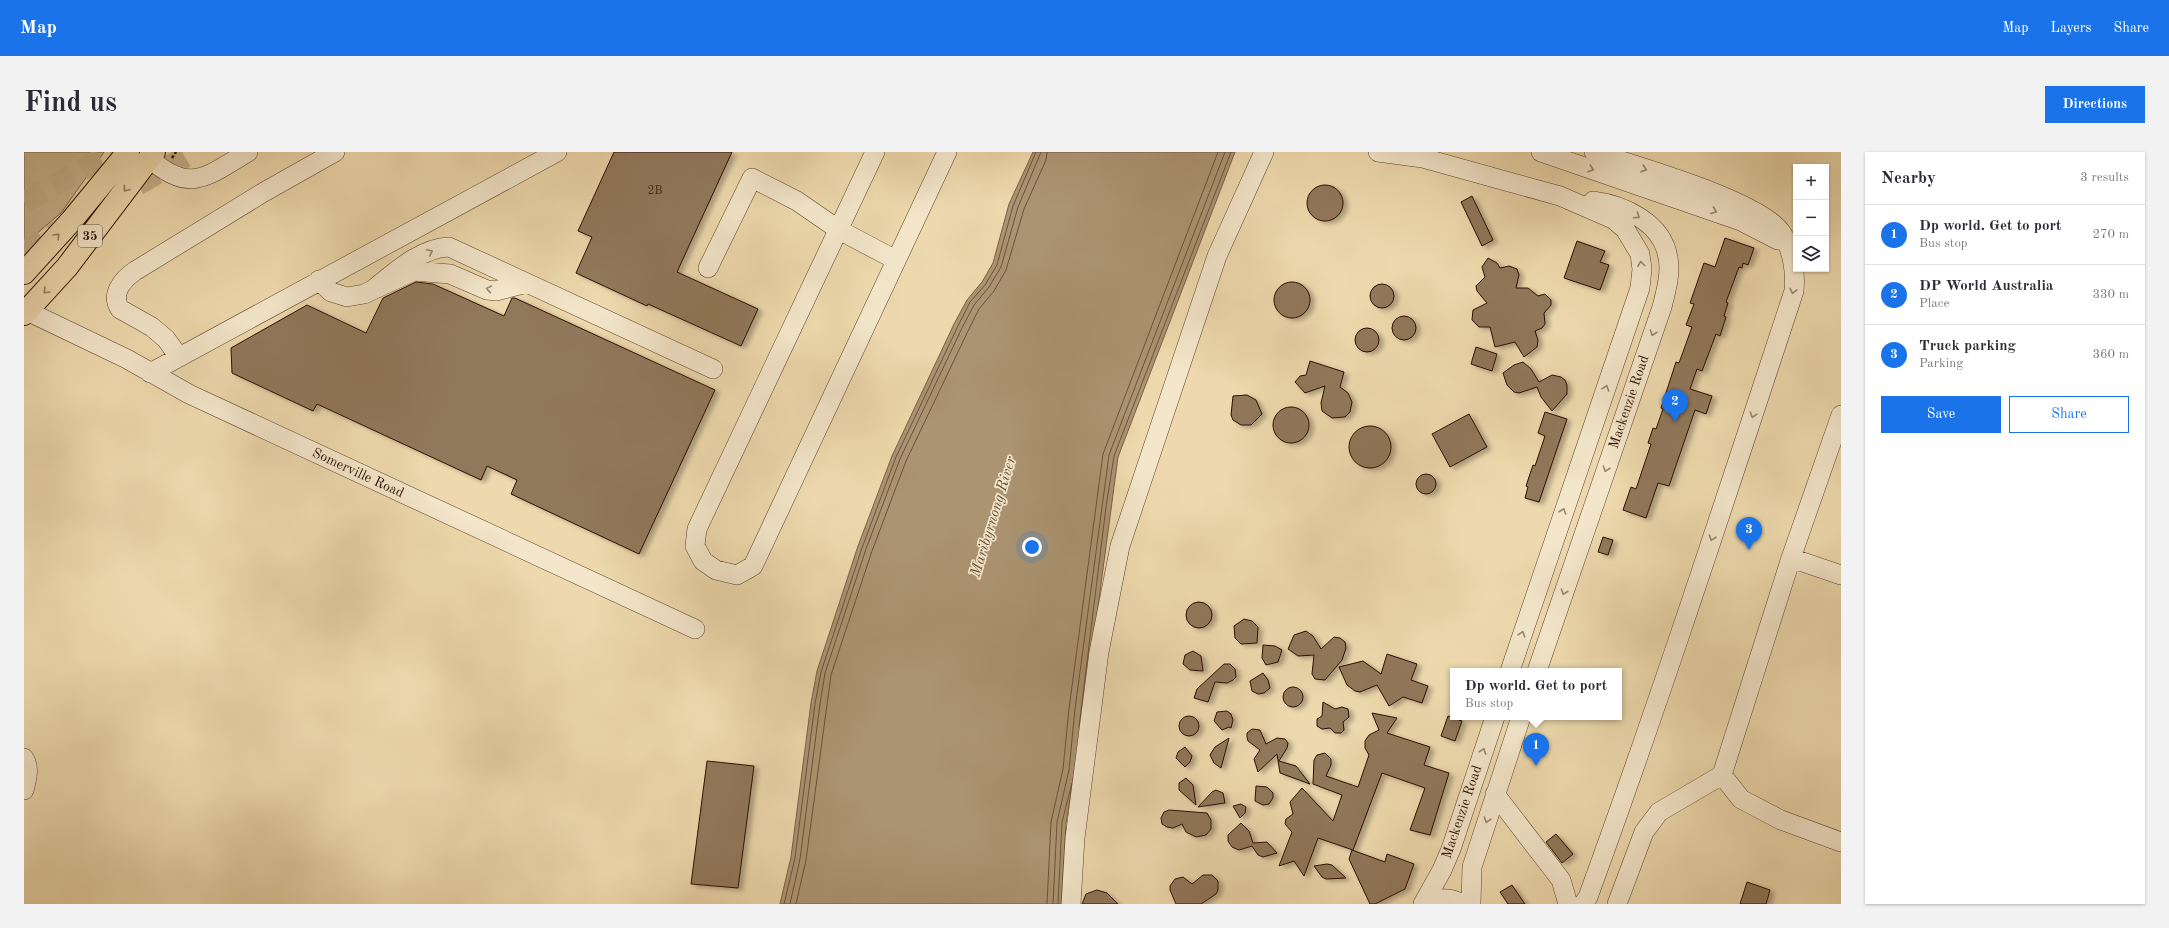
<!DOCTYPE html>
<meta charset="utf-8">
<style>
body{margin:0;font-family:"Old Standard TT",serif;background:#f2f2f3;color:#2b2b33}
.controls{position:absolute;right:12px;top:12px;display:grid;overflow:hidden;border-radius:0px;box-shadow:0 1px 3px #0004}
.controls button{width:36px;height:36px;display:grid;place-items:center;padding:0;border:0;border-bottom:1px solid #e1e1e2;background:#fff;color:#2b2b33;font:20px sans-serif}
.you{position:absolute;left:1008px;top:395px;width:14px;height:14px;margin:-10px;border:3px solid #fff;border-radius:50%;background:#1a73e8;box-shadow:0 0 0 6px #1a73e833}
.badge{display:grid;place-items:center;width:26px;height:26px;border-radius:50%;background:#1a73e8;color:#fff;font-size:13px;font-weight:700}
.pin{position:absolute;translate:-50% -33px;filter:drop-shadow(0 1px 2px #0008)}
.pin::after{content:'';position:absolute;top:21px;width:14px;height:12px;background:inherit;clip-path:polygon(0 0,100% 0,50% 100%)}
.popup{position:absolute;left:1426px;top:516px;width:172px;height:52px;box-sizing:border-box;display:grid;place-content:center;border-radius:0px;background:#fff;filter:drop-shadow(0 1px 3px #0005);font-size:13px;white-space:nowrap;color:#7c7c81}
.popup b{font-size:15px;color:#2b2b33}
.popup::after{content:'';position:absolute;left:50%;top:100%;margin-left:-8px;border:8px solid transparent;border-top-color:#fff}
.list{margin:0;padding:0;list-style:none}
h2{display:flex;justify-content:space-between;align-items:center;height:52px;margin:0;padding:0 16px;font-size:17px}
h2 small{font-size:13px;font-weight:400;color:#7c7c81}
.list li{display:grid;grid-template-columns:26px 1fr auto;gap:12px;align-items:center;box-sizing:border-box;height:60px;padding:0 16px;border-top:1px solid #e1e1e2}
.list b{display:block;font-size:15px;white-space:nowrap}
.list p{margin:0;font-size:13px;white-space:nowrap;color:#7c7c81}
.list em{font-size:13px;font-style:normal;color:#7c7c81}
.actions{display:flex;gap:8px;padding:12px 16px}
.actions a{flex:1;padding:9px 0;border:1px solid #1a73e8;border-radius:0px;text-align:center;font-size:14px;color:#1a73e8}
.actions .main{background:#1a73e8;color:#fff}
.icon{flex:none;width:22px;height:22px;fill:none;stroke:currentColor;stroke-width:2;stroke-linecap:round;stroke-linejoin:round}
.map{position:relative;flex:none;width:1817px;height:752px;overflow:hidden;border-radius:0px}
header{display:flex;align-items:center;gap:24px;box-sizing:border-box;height:56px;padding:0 20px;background:#1a73e8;color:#fff}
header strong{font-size:19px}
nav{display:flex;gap:22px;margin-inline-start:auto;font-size:14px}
.intro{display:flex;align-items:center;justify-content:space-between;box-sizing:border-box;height:96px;padding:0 24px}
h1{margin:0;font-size:28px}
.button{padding:10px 18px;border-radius:0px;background:#1a73e8;color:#fff;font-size:14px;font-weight:700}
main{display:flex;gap:24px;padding:0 24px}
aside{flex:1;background:#fff;border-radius:0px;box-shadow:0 1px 3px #0004}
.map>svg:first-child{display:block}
.green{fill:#ccb790;stroke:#7c6348}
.water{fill:#ab9472;stroke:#785f44}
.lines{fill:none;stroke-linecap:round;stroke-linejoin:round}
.shore{stroke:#6c5239;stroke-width:1}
.building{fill:#90785a;stroke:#2c0f00;filter:url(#shadow)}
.highway-tunnel{stroke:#c6b18a;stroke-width:22;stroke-dasharray:22 11;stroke-linecap:butt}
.minor-casing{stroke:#5c422b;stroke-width:20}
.major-casing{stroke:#2c0f00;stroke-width:24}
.path{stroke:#2c0f00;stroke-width:2.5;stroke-dasharray:3 2;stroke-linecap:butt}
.minor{stroke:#f3e6ca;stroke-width:19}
.major{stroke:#edd9ad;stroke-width:22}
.oneway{stroke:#99856f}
.oneway2{stroke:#967e5f}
.labels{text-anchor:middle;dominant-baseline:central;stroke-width:3.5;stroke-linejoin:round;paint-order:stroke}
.number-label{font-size:12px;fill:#452916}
.shield{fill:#f3e6ca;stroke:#68503d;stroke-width:1}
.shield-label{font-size:13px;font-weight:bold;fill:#2c0f00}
.street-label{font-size:14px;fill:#2c0f00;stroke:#f3e6ca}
.water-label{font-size:15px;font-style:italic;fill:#654b33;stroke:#f3e6ca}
</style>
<header>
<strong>Map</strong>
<nav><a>Map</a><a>Layers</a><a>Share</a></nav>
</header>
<div class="intro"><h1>Find us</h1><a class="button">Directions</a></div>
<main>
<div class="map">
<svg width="1817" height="752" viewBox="0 0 1817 752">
<defs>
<filter id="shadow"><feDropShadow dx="4.5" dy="2.5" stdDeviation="2" flood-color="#0004"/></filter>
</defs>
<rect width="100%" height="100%" fill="#edd9ad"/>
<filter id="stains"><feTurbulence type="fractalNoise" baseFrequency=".005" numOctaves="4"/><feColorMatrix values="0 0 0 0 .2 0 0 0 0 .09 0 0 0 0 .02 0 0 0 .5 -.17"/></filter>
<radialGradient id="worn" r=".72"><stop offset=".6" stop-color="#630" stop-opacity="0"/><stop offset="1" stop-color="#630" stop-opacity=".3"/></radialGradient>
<!-- green -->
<path class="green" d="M 0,0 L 80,0 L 37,61 L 0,92 Z"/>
<!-- water -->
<path class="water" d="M 1009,0 L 1211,0 L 1094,305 L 1060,559 L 1042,671 L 1037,752 L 756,752 L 767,705 L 787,551 L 793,519 L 834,394 L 868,304 L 930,172 L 943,148 L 958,130 L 969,111 L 985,52 Z"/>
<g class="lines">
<!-- shore -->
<path class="shore" d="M 1055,575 L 1082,355 L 1090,304 L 1207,0
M 760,752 L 771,706 L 791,552 L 797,520 L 838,396 L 872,305 L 934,174 L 946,150 L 961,133 L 973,113 L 989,54 L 1012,0
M 766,752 L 776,707 L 796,552 L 801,521 L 842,397 L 876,307 L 938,176 L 950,153 L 965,135 L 977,115 L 994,55 L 1017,0
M 772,752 L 782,708 L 807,523 L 848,399 L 882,309 L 944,179 L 955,157 L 970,139 L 982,118 L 1000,57 L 1022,8 L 1023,0
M 1023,752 L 1027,670 L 1039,617 L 1045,557 L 1079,302 L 1194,0
M 1029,752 L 1033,670 L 1045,618 L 1051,557 L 1085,303 L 1201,0
M 1034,752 L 1038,670 L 1048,631"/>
</g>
<!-- building -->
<path class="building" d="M 590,0 L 708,0 L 653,120 L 734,157 L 717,194 L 624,152 L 623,154 L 552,121 L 568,85 L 554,79 Z
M1283 51a18 18 0 1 1 36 0a18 18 0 1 1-36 0Z
M 1448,44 L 1469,88 L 1458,94 L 1437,50 Z
M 1701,86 L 1730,96 L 1724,113 L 1719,111 L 1718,116 L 1715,115 L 1702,150 L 1704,151 L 1700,164 L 1702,165 L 1696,184 L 1692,182 L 1678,219 L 1673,217 L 1666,237 L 1688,244 L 1682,262 L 1671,258 L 1645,334 L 1634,331 L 1622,366 L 1599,358 L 1607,335 L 1612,337 L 1627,292 L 1624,291 L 1629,276 L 1632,277 L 1639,257 L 1637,256 L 1652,210 L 1655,211 L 1668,175 L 1662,173 L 1670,152 L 1666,151 L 1680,111 L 1691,115 Z
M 1553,89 L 1581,99 L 1576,110 L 1585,113 L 1576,138 L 1540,126 Z
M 1464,106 L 1473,111 L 1476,116 L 1485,114 L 1493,117 L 1495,123 L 1492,136 L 1504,136 L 1514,144 L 1521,142 L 1527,148 L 1527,153 L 1520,161 L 1521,172 L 1518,176 L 1511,179 L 1514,188 L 1513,195 L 1500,205 L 1491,190 L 1471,195 L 1466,175 L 1455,175 L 1448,168 L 1449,158 L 1463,151 L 1453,139 L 1452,134 L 1461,125 L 1458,115 Z
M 392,130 L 409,132 L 480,164 L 488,146 L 491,146 L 691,238 L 615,402 L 487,342 L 493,328 L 463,314 L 457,328 L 293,252 L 289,259 L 208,221 L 207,196 L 283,153 L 342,181 L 359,146 Z
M1250 148a18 18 0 1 1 36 0a18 18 0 1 1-36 0Z
M1346 144a12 12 0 1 1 24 0a12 12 0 1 1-24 0Z
M1368 176a12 12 0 1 1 24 0a12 12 0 1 1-24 0Z
M1331 188a12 12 0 1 1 24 0a12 12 0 1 1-24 0Z
M 1452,195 L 1473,202 L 1468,219 L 1447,212 Z
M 1286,209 L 1320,220 L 1316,235 L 1324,241 L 1328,250 L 1326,260 L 1321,265 L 1308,266 L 1298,259 L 1297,251 L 1301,234 L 1281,241 L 1271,230 L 1276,224 L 1282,223 Z
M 1499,210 L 1507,217 L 1515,230 L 1528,223 L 1537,225 L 1541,228 L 1543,233 L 1543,242 L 1528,259 L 1517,245 L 1513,235 L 1495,241 L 1490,240 L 1483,233 L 1479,221 L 1490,213 Z
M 1223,243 L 1232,248 L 1238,262 L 1227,273 L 1217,273 L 1209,268 L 1207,263 L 1209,244 Z
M1249 273a18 18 0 1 1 36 0a18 18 0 1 1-36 0Z
M 1521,260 L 1543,267 L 1515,350 L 1501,346 L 1504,335 L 1502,334 L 1509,313 L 1511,314 L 1521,284 L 1514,281 Z
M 1445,262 L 1463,295 L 1426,315 L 1408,282 Z
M1325 295a21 21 0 1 1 42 0a21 21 0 1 1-42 0Z
M1392 332a10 10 0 1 1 20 0a10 10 0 1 1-20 0Z
M 1579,385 L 1589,388 L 1584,403 L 1574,400 Z
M1162 463a13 13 0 1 1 26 0a13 13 0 1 1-26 0Z
M 1220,467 L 1228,469 L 1234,475 L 1233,491 L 1217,492 L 1211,486 L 1210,474 Z
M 1282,479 L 1289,484 L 1297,497 L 1310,485 L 1316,486 L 1321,490 L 1322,496 L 1318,508 L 1301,528 L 1291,527 L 1288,522 L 1290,503 L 1274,504 L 1264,497 L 1270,483 Z
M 1239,493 L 1251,494 L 1258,498 L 1254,510 L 1242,513 L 1238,506 Z
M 1169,499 L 1177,504 L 1179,519 L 1166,518 L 1159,512 L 1161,503 Z
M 1363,502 L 1393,512 L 1387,528 L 1404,534 L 1398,551 L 1379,545 L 1365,554 L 1353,533 L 1336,540 L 1331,539 L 1323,533 L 1315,515 L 1339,509 L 1357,522 Z
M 1200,512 L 1206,512 L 1211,517 L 1212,525 L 1209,528 L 1203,531 L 1191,530 L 1184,550 L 1170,546 L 1173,537 Z
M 1239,521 L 1244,528 L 1246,536 L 1240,541 L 1234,542 L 1228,539 L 1226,529 Z
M1259 545a10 10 0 1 1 20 0a10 10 0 1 1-20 0Z
M 1299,550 L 1311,557 L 1318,555 L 1324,557 L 1325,565 L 1319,570 L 1320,578 L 1317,581 L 1311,581 L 1306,576 L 1298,577 L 1293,574 L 1293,567 L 1298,564 Z
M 1203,559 L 1207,562 L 1209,568 L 1207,576 L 1205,575 L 1198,578 L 1190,569 L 1193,560 Z
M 1348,561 L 1373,566 L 1363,581 L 1406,595 L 1400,613 L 1425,621 L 1406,683 L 1386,678 L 1401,636 L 1358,621 L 1329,698 L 1294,686 L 1280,724 L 1270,709 L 1255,714 L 1268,680 L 1261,672 L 1262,667 L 1269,662 L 1266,650 L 1278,636 L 1309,669 L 1318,643 L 1289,632 L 1290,608 L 1293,603 L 1301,601 L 1307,607 L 1307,613 L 1302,624 L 1334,635 L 1345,603 L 1341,596 L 1341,589 L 1345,583 L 1355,578 Z
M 1424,564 L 1438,569 L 1431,589 L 1417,584 Z
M1155 574a10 10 0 1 1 20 0a10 10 0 1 1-20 0Z
M 1228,577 L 1236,578 L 1242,592 L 1253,586 L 1261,587 L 1264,591 L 1263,596 L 1255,609 L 1272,614 L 1286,632 L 1256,621 L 1253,602 L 1234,620 L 1230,607 L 1236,598 L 1224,589 L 1223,585 L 1223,581 Z
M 1205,586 L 1197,616 L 1190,611 L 1186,603 L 1191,595 Z
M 1161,595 L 1168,604 L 1166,610 L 1161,615 L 1152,606 L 1154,600 Z
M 683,609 L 730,614 L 714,736 L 667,732 Z
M 1162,626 L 1169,633 L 1172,653 L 1155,638 L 1155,631 Z
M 1232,634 L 1243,635 L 1249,641 L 1249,646 L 1245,652 L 1239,653 L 1231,649 Z
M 1192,638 L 1199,641 L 1201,651 L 1174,655 L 1188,640 Z
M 1217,652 L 1222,655 L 1221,661 L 1216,666 L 1209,654 Z
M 1145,658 L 1183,661 L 1187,668 L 1187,677 L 1182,683 L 1172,685 L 1162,680 L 1158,672 L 1149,676 L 1143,675 L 1138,672 L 1137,666 L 1140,660 Z
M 1217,671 L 1225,679 L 1229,691 L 1243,690 L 1253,701 L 1239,705 L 1234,703 L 1228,694 L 1215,698 L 1208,695 L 1204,689 L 1204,683 Z
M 1532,682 L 1549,702 L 1538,711 L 1522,690 Z
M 1328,698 L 1361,710 L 1363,702 L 1390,712 L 1381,737 L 1351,752 L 1346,752 L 1325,707 Z
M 1303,712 L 1308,713 L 1322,726 L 1302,727 L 1298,725 L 1290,714 Z
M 1179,723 L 1188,723 L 1194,729 L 1194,738 L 1192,742 L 1177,752 L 1152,752 L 1146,738 L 1146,734 L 1151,727 L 1159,725 L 1168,732 Z
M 1723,730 L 1746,738 L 1742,752 L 1716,752 Z
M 1488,733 L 1501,752 L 1484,752 L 1476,740 Z
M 1073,738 L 1083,741 L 1094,752 L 1058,752 L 1062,742 Z"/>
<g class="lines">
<!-- highway-tunnel -->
<path class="highway-tunnel" d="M 0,50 L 89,0
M 0,100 L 169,0"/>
<defs>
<path id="minor" d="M 851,0 L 673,377 L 671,394 L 679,409 L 692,418 L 713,423 L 729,414 L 923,0
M 1354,0 L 1399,6 L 1536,44 L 1589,67 L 1601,77 L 1616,102 L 1618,117 L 1616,136 L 1486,519
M 1517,0 L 1717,69 L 1754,88
M 125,6 C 166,43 183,24 224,0
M 684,116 L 728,26 L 773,49 L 815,78 L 872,108
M 295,128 L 307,140 L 323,145 L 340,142 L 390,119 L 426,122 L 463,138 L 472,139 L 503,131
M 351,136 C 372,119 397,96 425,95 L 689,217
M 3,159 L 103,207 L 165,242 L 671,477
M 155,205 L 142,187 L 128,175 L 96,157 C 86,142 99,127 111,119 L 240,40 L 311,0
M 126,221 L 533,0
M 1767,406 L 1817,423
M 1513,519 L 1638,155 C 1642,139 1647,122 1644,106 C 1639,71 1600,53 1569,49
M 0,606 C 6,615 3,627 0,638
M 1698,623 L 1717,647 L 1757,668 L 1817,690
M 1471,642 L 1537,728 L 1544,752
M 1047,752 L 1051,686 L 1075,500 L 1096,394 L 1193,104 L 1240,0
M 1399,752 L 1418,718 L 1427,697 L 1471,565
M 1403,752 C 1414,745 1427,745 1438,752
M 1447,752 L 1448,715 L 1497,565
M 1559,752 L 1564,745 C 1637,545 1703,342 1770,139 C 1772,119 1768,96 1757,80 C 1735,48 1611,14 1570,0
M 1593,752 L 1620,680 L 1635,660 L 1698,623 L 1767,406 L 1817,263"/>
<path id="major" d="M 0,121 L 48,68 L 104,0
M 0,162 L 43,115 L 130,0"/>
</defs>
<!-- minor casing -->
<use href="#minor" class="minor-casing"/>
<!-- major casing -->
<use href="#major" class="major-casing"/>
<!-- path -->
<path class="path" d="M 148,6 L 152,0"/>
<!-- minor -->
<use href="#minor" class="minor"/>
<!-- major -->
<use href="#major" class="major"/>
</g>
<!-- one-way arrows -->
<defs><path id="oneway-chevron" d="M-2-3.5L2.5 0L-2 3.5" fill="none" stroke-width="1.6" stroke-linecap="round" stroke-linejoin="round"/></defs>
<g class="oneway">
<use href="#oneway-chevron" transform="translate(1567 17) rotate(19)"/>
<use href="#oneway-chevron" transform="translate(1620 17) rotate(19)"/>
<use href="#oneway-chevron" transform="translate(1690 59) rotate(20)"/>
<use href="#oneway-chevron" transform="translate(1613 64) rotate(34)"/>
<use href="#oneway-chevron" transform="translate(406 100) rotate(-25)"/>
<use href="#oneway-chevron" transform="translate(1617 112) rotate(-97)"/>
<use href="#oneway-chevron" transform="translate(465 137) rotate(-170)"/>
<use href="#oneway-chevron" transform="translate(1769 139) rotate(103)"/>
<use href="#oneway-chevron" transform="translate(1629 181) rotate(109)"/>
<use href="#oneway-chevron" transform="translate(1582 236) rotate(-71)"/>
<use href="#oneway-chevron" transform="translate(1729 263) rotate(108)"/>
<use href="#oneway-chevron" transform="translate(1582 317) rotate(109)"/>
<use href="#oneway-chevron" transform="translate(1539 359) rotate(-71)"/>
<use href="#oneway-chevron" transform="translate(1688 386) rotate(109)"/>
<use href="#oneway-chevron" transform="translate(1540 440) rotate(109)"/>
<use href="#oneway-chevron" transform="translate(1498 482) rotate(-72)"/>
<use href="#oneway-chevron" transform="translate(1459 599) rotate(-72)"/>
<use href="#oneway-chevron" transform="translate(1463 668) rotate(108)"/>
</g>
<g class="oneway2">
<use href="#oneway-chevron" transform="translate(102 37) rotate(127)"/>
<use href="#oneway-chevron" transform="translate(33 84) rotate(-47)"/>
<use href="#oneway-chevron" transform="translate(22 139) rotate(134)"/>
</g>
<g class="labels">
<!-- number labels -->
<g class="number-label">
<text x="631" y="39">2B</text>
</g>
<!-- shield labels -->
<rect class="shield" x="54" y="73" width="24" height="22" rx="3"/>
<g class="shield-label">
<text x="66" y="84">35</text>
</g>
<!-- street labels -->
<g class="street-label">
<text transform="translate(1605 250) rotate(-71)">Mackenzie Road</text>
<text transform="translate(334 321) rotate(25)">Somerville Road</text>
<text transform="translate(1438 660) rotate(-71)">Mackenzie Road</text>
</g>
<!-- water labels -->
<g class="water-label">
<text transform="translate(970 365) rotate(-73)">Maribyrnong River</text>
</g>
</g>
<rect width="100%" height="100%" filter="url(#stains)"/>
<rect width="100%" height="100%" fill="url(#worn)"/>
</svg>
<div class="controls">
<button>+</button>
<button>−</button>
<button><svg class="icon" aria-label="layers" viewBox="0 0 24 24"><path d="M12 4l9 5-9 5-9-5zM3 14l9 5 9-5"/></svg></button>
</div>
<div class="you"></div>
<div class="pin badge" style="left:1512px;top:614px">1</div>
<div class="popup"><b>Dp world. Get to port</b>Bus stop</div>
<div class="pin badge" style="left:1651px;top:270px">2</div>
<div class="pin badge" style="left:1725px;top:398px">3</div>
</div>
<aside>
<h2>Nearby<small>3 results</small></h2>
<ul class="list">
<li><span class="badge">1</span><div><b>Dp world. Get to port</b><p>Bus stop</p></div><em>270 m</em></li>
<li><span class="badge">2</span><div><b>DP World Australia</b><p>Place</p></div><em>330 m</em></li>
<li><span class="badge">3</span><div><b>Truck parking</b><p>Parking</p></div><em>360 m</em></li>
</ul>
<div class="actions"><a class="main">Save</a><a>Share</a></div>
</aside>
</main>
